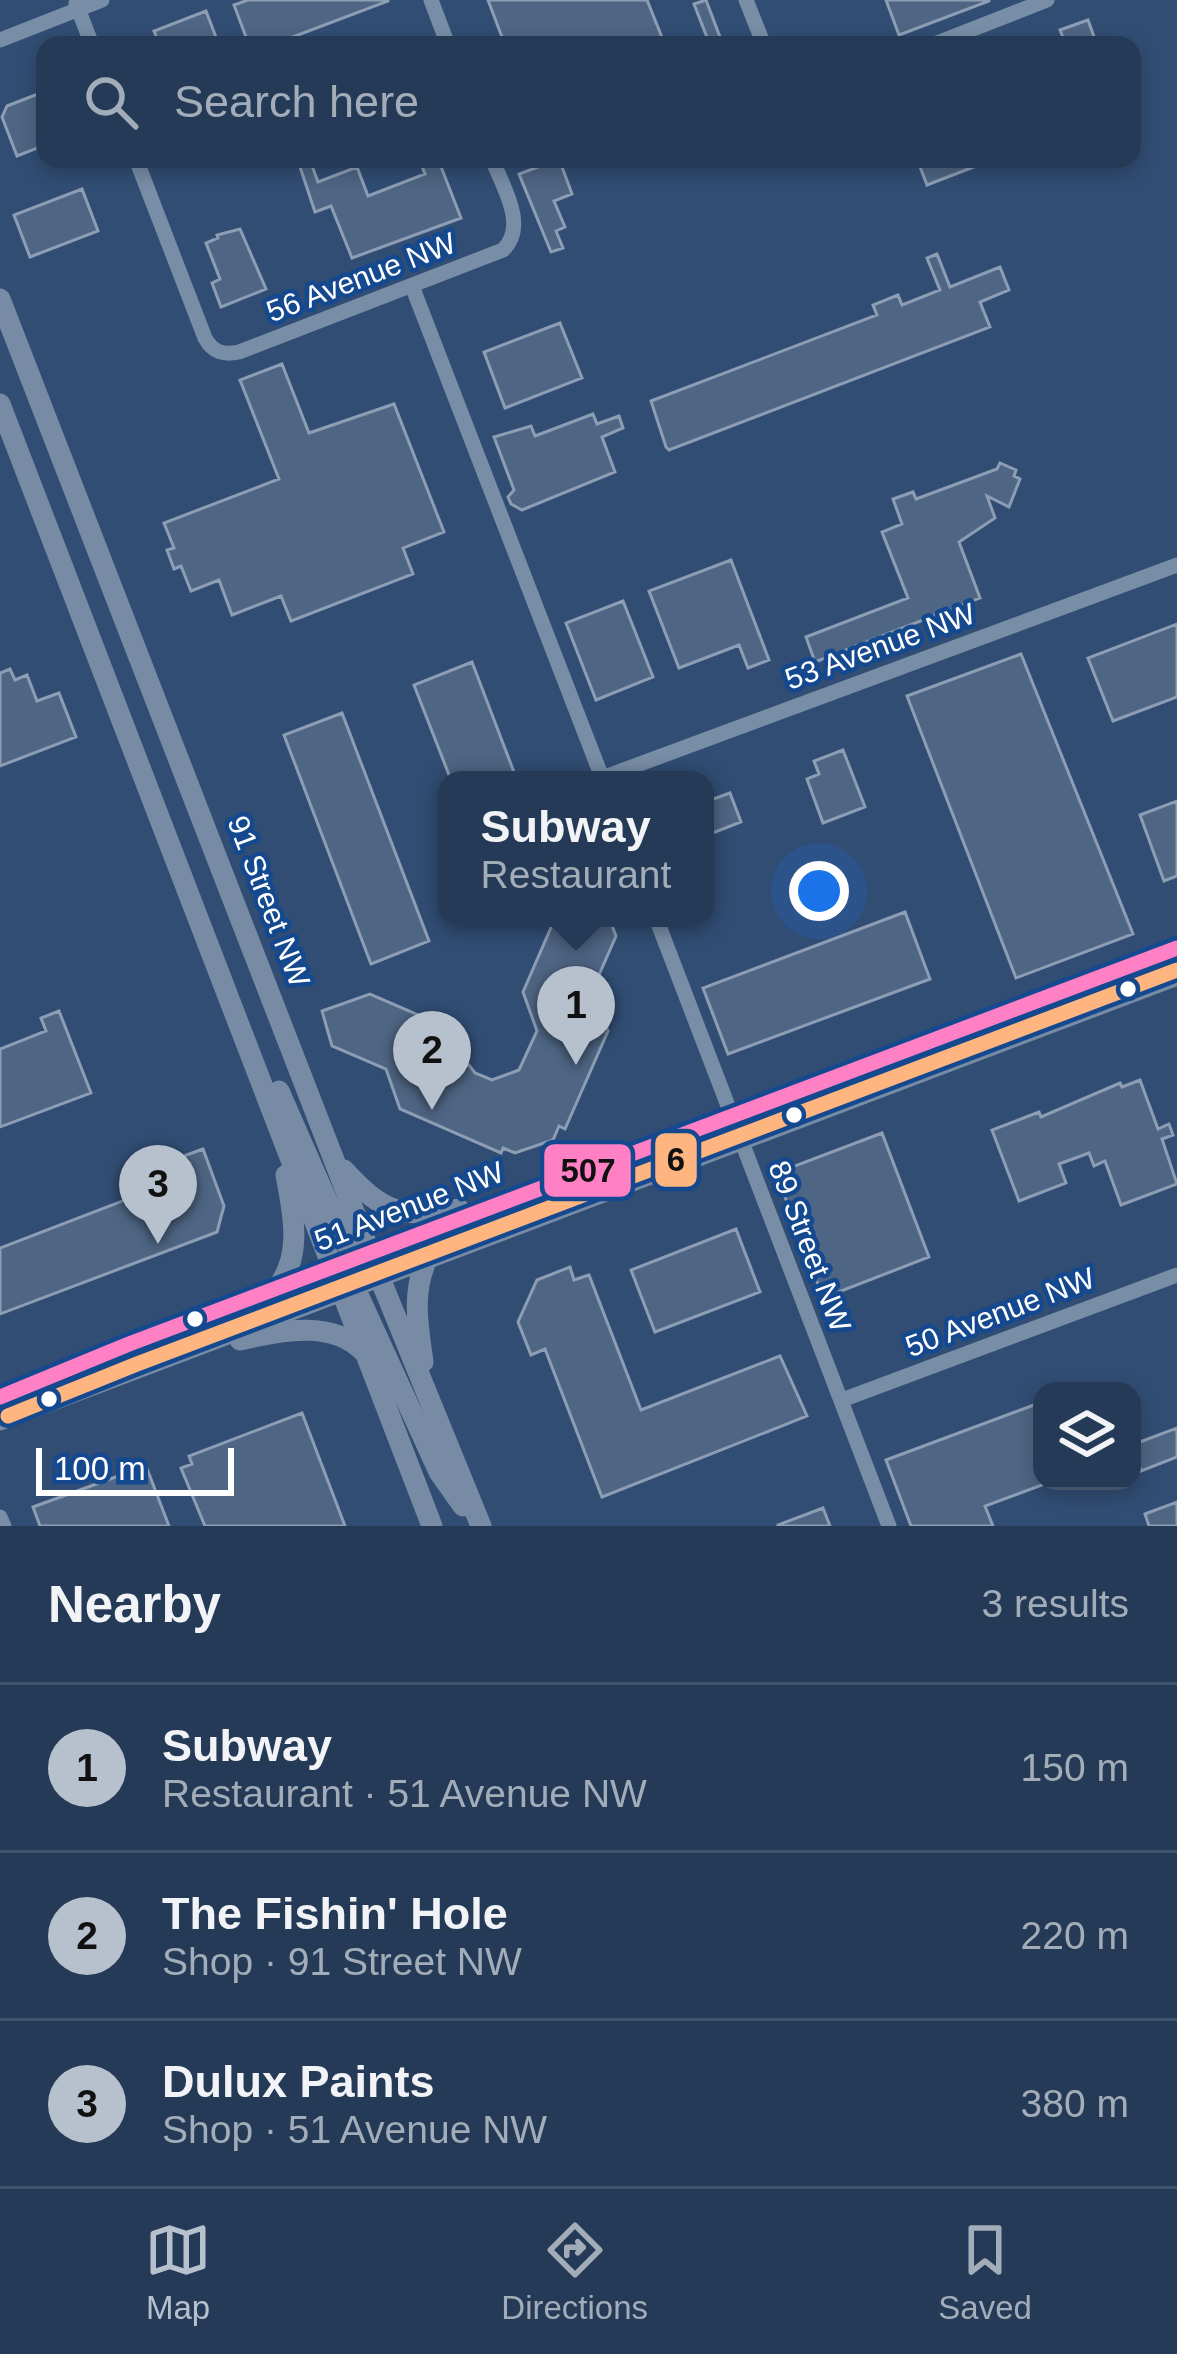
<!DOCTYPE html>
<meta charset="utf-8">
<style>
body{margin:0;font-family:Arial,sans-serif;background:#314560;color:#f1f3f6}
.controls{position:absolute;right:36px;bottom:36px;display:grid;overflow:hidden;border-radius:24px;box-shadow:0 6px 18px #0003}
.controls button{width:108px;height:108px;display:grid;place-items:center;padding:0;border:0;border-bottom:3px solid #42546c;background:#253a56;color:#f1f3f6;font:60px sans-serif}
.scale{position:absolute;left:36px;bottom:30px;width:198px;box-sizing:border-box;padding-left:12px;border:6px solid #fff;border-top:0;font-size:33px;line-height:42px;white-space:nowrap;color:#fff;-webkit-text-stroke:9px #15498f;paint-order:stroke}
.you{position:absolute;left:819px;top:891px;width:42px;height:42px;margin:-30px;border:9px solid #fff;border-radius:50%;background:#1a73e8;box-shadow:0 0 0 18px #1a73e833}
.badge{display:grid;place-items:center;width:78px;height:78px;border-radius:50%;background:#b7c1ce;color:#111;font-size:39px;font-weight:700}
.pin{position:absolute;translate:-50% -99px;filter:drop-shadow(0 3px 6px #0008)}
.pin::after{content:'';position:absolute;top:63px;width:42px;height:36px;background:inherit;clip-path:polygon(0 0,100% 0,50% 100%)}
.popup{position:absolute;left:438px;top:771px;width:276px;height:156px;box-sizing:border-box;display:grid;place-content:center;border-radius:24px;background:#253a56;filter:drop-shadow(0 3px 9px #0005);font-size:39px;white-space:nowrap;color:#a3adb9}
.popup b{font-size:45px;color:#f1f3f6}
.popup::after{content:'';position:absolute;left:50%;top:100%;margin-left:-24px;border:24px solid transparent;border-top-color:#253a56}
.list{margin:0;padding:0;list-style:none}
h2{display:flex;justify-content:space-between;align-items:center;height:156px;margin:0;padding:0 48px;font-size:51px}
h2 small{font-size:39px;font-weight:400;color:#a3adb9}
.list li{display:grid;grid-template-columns:78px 1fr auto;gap:36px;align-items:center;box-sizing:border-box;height:168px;padding:0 48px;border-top:3px solid #42546c}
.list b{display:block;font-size:45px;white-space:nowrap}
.list p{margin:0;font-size:39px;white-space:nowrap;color:#a3adb9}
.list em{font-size:39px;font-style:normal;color:#a3adb9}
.icon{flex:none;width:66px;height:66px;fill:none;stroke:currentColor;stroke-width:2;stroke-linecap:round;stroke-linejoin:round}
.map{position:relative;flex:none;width:1177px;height:1526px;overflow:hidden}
.search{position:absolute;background:#253a56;box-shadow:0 6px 18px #0003;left:36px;right:36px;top:36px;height:132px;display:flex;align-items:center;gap:30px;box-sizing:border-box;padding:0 42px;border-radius:24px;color:#a3adb9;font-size:45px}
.sheet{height:660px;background:#253a56}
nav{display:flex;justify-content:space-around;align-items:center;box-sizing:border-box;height:168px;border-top:3px solid #42546c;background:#253a56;font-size:33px;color:#a3adb9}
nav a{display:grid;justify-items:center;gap:6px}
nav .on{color:#b7c1ce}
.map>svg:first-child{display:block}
.building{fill:#4e6583;stroke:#8d9eb4;stroke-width:3}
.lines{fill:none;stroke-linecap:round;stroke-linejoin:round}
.minor{stroke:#788da6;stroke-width:15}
.major{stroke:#788ba5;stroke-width:21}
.bus-1-casing{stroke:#15498f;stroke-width:24}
.bus-2-casing{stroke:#15498f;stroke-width:24}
.bus-1{stroke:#ff80c5;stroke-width:15}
.bus-2{stroke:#ffb580;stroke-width:15}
.bus-dot{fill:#fff;stroke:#15498f;stroke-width:4.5}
.labels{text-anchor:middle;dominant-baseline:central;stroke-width:9;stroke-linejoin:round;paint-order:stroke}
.street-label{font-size:30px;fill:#fff;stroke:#15498f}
.line-badge{stroke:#15498f;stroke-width:4.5}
.pale-badge-label{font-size:33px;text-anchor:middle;font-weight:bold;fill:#111}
</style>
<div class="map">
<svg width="1177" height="1526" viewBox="0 0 1177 1526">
<rect width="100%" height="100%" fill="#314d73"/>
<!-- building -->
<path class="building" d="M 248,0 L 388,0 L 388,1 L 282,41 L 283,45 L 249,45 L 234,5 Z
M 488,0 L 647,0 L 663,40 L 651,45 L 505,45 Z
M 706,0 L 723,45 L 710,45 L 694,4 Z
M 886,0 L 989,0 L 989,1 L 899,35 Z
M 206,11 L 219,45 L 160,45 L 154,31 Z
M 1088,20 L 1097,45 L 1066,45 L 1060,30 Z
M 43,92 L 45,145 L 17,156 L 2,117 L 7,106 Z
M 419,159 L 438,159 L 461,218 L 352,258 L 331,206 L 315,212 L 300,167 L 311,163 L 318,182 L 357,167 L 368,196 L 425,174 Z
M 559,159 L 572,194 L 554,201 L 565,227 L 556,231 L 563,248 L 551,252 L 519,174 Z
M 917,159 L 992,159 L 992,160 L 927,185 Z
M 82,189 L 98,231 L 30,257 L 14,215 Z
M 240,229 L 266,289 L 221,307 L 212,283 L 220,279 L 206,243 L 218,238 L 217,235 Z
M 937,254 L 950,287 L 1000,267 L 1009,290 L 980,302 L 990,327 L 669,450 L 666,447 L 651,401 L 877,315 L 873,305 L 898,295 L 902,305 L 940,290 L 927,258 Z
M 560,323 L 582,378 L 505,408 L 484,352 Z
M 282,364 L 309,433 L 394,404 L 444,532 L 403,548 L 413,574 L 291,621 L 281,596 L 232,615 L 219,580 L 191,591 L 181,566 L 174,569 L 167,550 L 174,548 L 164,523 L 279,479 L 240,380 Z
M 593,414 L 597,424 L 619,416 L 623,428 L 602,437 L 615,472 L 522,510 L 511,504 L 508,497 L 514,490 L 494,437 L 531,426 L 535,436 Z
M 1000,463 L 1016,470 L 1014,476 L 1020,479 L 1009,507 L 987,496 L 995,518 L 959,542 L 980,598 L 815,662 L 806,637 L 908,598 L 882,532 L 902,524 L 893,499 L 913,492 L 916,499 L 997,469 Z
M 731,560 L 769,660 L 748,668 L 739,645 L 679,668 L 649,591 Z
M 623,601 L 653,677 L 596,700 L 566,623 Z
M 1177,624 L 1177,697 L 1113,721 L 1088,658 Z
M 1021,654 L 1133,934 L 1016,978 L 907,696 Z
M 472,662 L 517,780 L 451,780 L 414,685 Z
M 10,669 L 15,680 L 27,675 L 37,701 L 59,693 L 76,737 L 0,766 L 0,673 Z
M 342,713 L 429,941 L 371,964 L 284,735 Z
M 843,750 L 865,807 L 823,823 L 807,779 L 819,774 L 814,761 Z
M 730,793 L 741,822 L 705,836 L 705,802 Z
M 1177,801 L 1177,876 L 1164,881 L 1140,815 Z
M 905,912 L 930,979 L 728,1054 L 703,988 Z
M 566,918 L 609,918 L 616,936 L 592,991 L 608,1031 L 565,1129 L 559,1126 L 553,1140 L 515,1153 L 503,1148 L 501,1153 L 400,1109 L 386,1069 L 332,1046 L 322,1011 L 370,994 L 439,1024 L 457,1068 L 469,1065 L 475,1073 L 492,1080 L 519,1070 L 537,1031 L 523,992 L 553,923 Z
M 59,1011 L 91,1093 L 0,1127 L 0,1049 L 46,1031 L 41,1018 Z
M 1140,1080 L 1158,1129 L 1169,1124 L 1173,1135 L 1162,1139 L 1177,1184 L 1121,1205 L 1105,1161 L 1094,1166 L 1089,1153 L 1059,1164 L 1066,1183 L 1019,1201 L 992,1130 L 1039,1112 L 1041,1117 L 1120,1083 L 1122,1087 Z
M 882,1133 L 929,1257 L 823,1298 L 776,1173 Z
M 203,1149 L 224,1206 L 217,1232 L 0,1314 L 0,1248 L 180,1179 L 173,1160 Z
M 736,1229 L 760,1292 L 655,1332 L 631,1270 Z
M 570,1267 L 574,1280 L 589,1275 L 641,1410 L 780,1356 L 807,1416 L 602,1497 L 545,1349 L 531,1355 L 518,1322 L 537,1280 Z
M 1042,1402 L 1042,1485 L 985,1506 L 993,1526 L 911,1526 L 886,1460 Z
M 302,1413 L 345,1526 L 205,1526 L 181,1468 L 192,1464 L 189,1456 Z
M 1177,1428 L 1177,1457 L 1141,1471 L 1132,1445 Z
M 146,1466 L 169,1526 L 40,1526 L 33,1507 Z
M 1177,1502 L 1177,1526 L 1149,1526 L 1145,1514 Z
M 823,1508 L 830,1526 L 778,1526 L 778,1525 Z"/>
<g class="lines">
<!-- minor -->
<path class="minor" d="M 431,0 L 448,45
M 746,0 L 764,45
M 76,3 L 92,45
M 0,40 L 102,0
M 932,45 L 1047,0
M 136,159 L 205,338 C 213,353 224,355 239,352 L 503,250 C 528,226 503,187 492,159
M 412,286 L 603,780
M 602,778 L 1177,565
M 656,918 L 889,1526
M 842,1400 L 1177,1275
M 0,1517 L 4,1526"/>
<!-- major -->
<path class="major" d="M 0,299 L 379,1276 L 481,1526
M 0,404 L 432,1526
M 279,1091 L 346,1244 L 364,1267
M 344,1170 C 383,1213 403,1219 459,1209
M 347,1278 L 360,1299 L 439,1472 L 463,1506
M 277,1288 C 303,1255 293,1213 286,1175
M 240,1340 C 281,1331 332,1319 364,1352
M 423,1362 C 418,1325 411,1292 428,1257
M 0,1397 L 129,1344 L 1177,948
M 0,1420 L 1177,975"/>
<defs>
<path id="bus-1" d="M 0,1397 L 129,1344 L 1177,948"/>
<path id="bus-2" d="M 8,1416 L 137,1364 L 1177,970"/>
</defs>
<!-- bus-1 casing -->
<use href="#bus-1" class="bus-1-casing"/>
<!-- bus-2 casing -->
<use href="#bus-2" class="bus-2-casing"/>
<!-- bus-1 -->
<use href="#bus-1" class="bus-1"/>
<!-- bus-2 -->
<use href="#bus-2" class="bus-2"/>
</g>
<!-- markers -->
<g class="bus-dot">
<circle cx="1128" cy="989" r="10"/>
<circle cx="794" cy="1115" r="10"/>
<circle cx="195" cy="1319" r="10"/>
<circle cx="49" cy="1399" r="10"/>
</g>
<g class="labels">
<!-- street labels -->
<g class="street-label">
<text transform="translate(361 277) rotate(-21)">56 Avenue NW</text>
<text transform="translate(880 646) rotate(-20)">53 Avenue NW</text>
<text transform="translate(269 901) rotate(69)">91 Street NW</text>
<text transform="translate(409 1206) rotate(-21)">51 Avenue NW</text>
<text transform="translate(810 1246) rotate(69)">89 Street NW</text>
<text transform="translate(1000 1312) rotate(-21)">50 Avenue NW</text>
</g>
</g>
<g class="line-badge">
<rect x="653" y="1131" width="46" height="58" rx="12" fill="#ffb580"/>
<rect x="542" y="1142" width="91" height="57" rx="12" fill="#ff80c5"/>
</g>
<g class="pale-badge-label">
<text x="676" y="1171">6</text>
<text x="588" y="1182">507</text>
</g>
</svg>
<div class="controls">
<button><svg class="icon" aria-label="layers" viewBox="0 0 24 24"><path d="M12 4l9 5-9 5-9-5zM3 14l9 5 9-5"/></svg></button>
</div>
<div class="scale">100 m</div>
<div class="you"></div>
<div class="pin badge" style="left:576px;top:1065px">1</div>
<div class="popup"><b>Subway</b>Restaurant</div>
<div class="pin badge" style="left:432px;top:1110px">2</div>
<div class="pin badge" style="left:158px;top:1244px">3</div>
<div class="search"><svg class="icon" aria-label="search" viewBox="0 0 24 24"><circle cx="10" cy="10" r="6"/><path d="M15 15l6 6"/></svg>Search here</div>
</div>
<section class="sheet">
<h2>Nearby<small>3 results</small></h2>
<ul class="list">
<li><span class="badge">1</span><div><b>Subway</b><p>Restaurant · 51 Avenue NW</p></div><em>150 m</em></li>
<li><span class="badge">2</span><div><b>The Fishin' Hole</b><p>Shop · 91 Street NW</p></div><em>220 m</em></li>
<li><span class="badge">3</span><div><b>Dulux Paints</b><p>Shop · 51 Avenue NW</p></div><em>380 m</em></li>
</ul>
</section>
<nav>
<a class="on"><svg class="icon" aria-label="map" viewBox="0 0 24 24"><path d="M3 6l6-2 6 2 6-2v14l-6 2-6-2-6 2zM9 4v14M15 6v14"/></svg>Map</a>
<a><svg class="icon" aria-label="directions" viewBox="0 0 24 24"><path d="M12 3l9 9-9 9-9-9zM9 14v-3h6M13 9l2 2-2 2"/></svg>Directions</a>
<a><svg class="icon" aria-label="saved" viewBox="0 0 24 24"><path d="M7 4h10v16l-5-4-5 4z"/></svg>Saved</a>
</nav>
